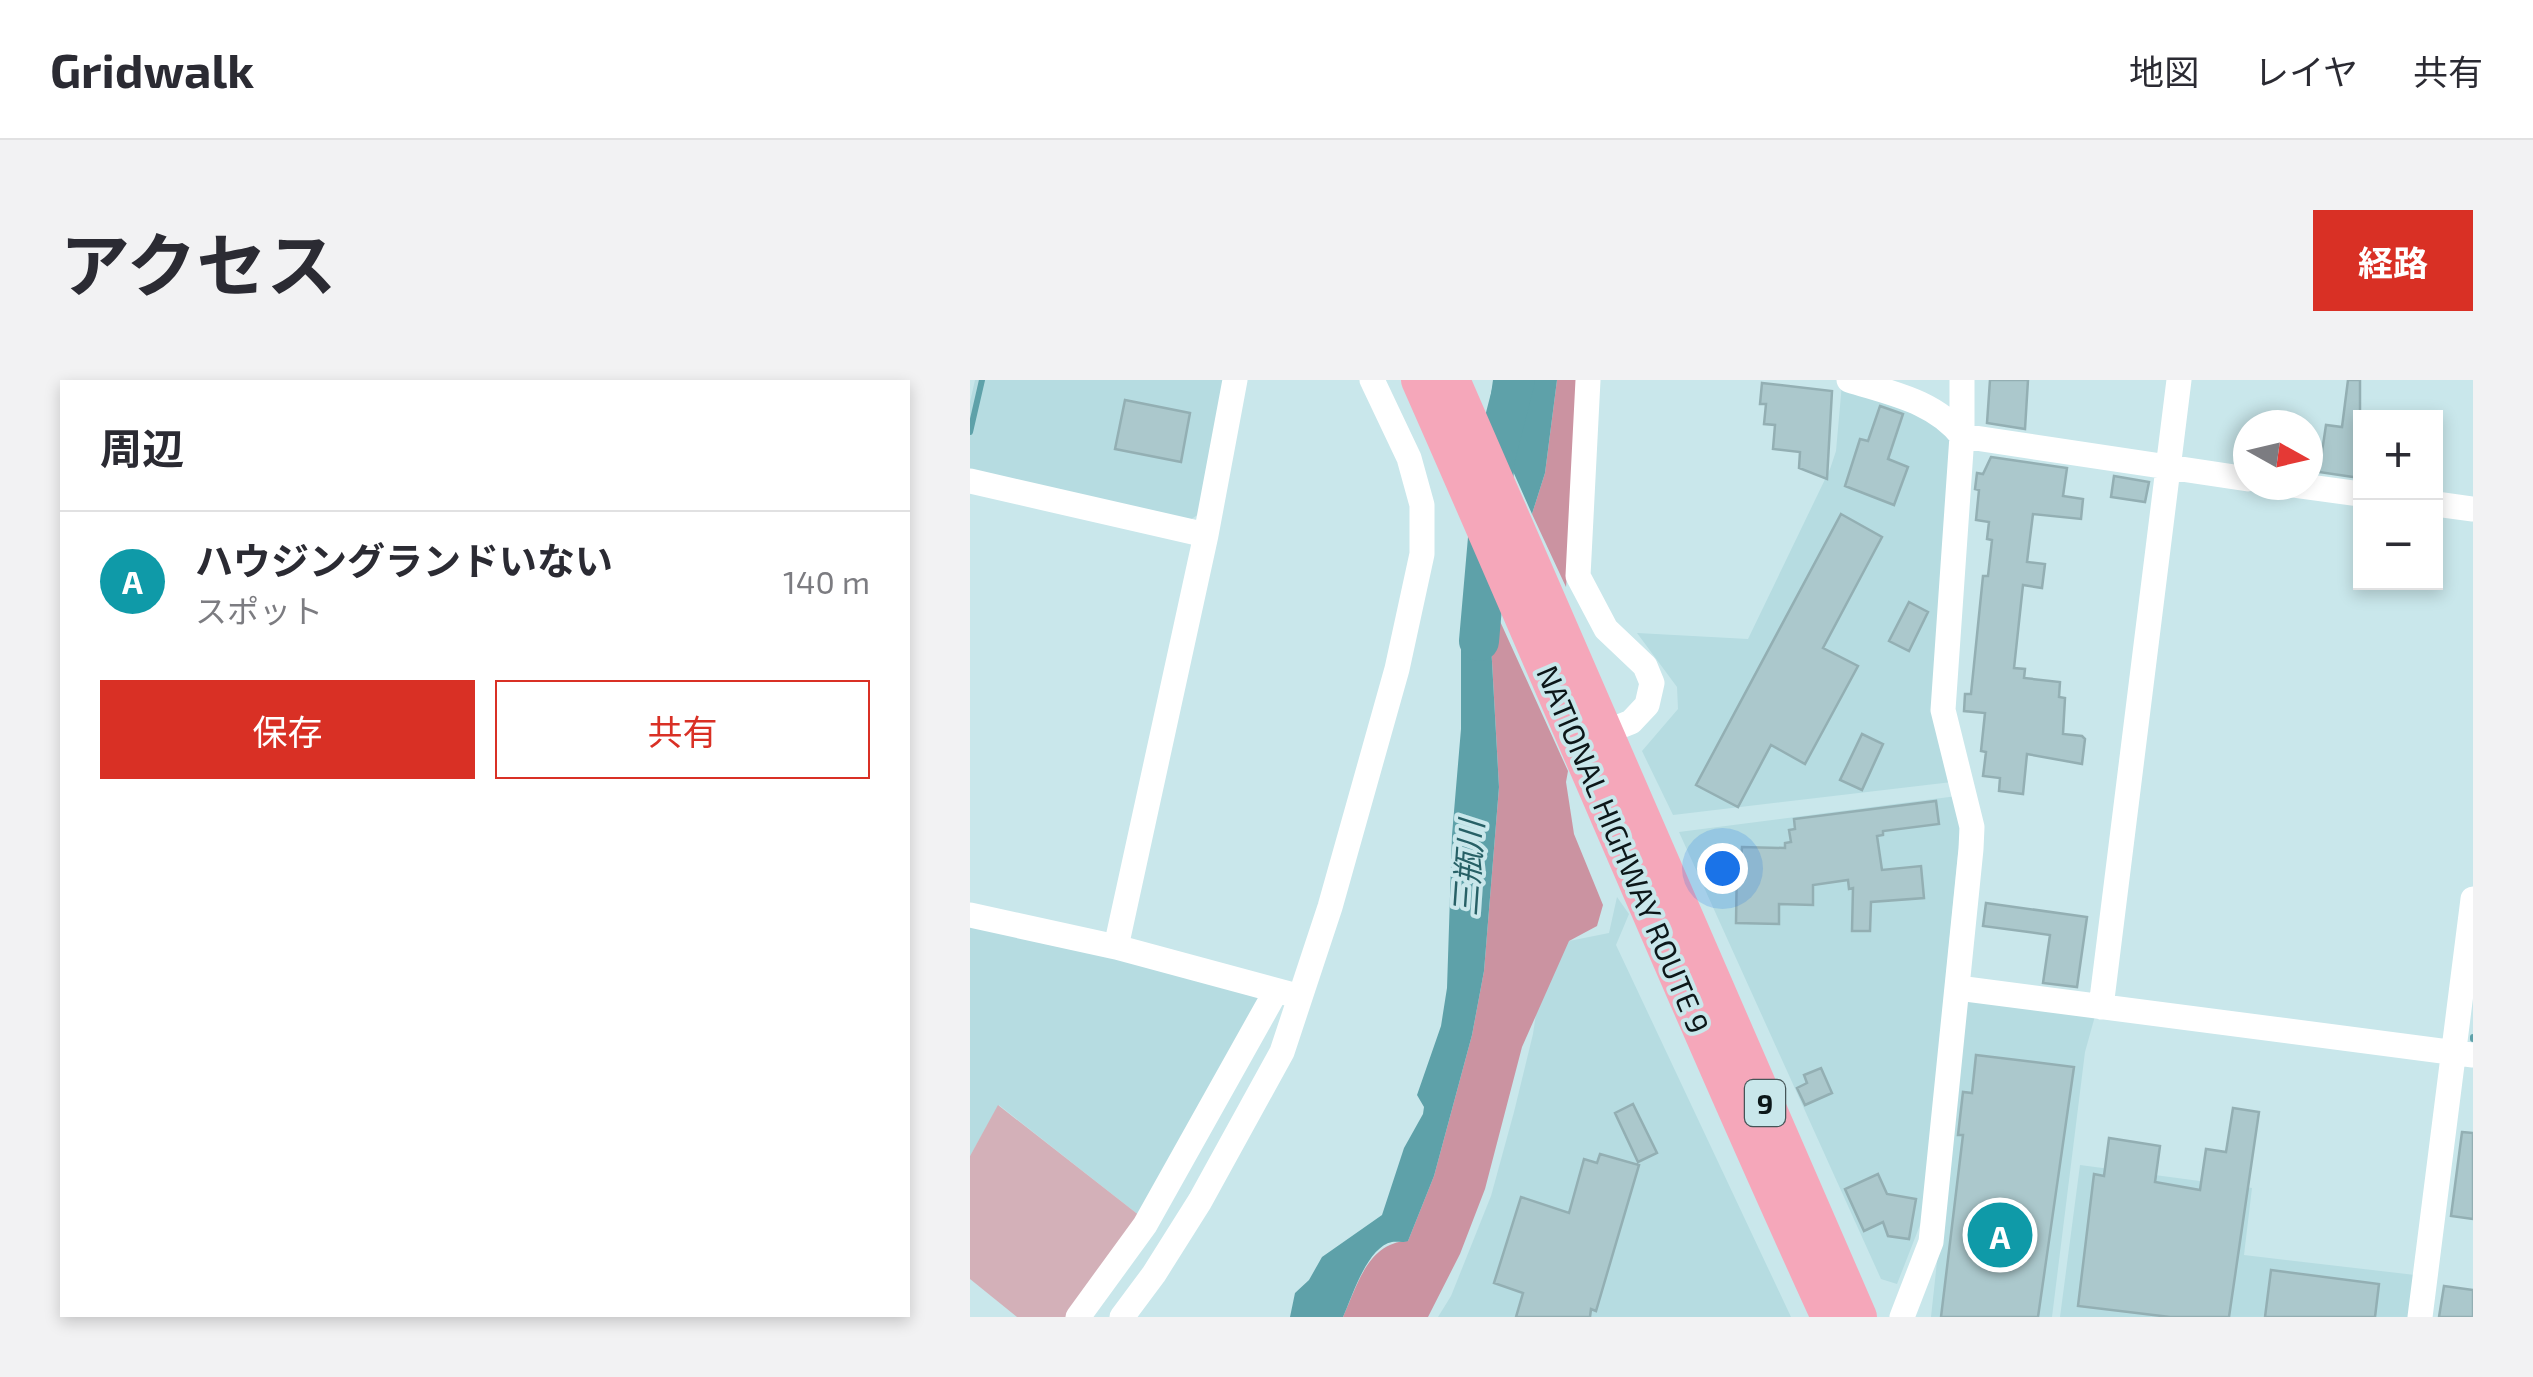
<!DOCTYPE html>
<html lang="ja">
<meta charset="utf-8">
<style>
body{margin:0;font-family:"Exo 2","Noto Sans JP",sans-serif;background:#f2f2f3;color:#2b2b33}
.controls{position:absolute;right:30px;top:30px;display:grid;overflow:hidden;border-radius:0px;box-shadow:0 5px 15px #0003}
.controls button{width:90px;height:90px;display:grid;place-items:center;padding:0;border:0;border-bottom:2px solid #e1e1e2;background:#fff;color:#2b2b33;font:50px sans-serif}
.compass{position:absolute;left:1263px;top:30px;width:90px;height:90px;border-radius:50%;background:#fff;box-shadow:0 5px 15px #0003;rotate:98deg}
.you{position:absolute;left:752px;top:488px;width:35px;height:35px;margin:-25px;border:8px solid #fff;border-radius:50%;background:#1a73e8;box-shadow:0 0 0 15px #1a73e833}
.badge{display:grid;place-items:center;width:65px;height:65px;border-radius:50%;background:#d93025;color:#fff;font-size:32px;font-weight:700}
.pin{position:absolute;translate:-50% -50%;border:5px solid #fff;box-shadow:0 2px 10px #0006}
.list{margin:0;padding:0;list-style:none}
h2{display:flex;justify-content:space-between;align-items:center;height:130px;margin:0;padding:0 40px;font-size:42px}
h2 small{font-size:32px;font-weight:400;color:#7c7c81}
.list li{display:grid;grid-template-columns:65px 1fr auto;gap:30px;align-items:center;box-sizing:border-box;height:140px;padding:0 40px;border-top:2px solid #e1e1e2}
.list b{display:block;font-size:38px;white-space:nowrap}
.list p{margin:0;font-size:32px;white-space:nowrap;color:#7c7c81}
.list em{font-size:32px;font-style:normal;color:#7c7c81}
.actions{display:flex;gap:20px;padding:30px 40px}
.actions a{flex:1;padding:22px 0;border:2px solid #d93025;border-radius:0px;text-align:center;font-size:35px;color:#d93025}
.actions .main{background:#d93025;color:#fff}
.map{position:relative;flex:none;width:1503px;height:937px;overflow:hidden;border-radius:0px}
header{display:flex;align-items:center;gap:60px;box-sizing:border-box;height:140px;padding:0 50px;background:#fff;border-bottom:2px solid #e1e1e2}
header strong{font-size:48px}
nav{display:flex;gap:55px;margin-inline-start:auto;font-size:35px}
.intro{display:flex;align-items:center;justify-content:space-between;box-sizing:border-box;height:240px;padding:0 60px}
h1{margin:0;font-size:70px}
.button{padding:25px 45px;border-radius:0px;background:#d93025;color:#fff;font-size:35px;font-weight:700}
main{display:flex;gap:60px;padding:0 60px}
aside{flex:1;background:#fff;border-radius:0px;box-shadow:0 5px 15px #0003}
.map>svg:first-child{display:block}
.built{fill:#b6dce1}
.green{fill:#d3b0b8}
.forest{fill:#cb93a1}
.water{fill:#5ea1a9}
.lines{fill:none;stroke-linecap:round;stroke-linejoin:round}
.stream{stroke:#5ea1a9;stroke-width:6}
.river{stroke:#5ea1a9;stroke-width:40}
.building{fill:#abc8cc;stroke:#93afb3;stroke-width:2.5}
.minor{stroke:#fff;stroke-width:25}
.highway{stroke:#f5a7ba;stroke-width:38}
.labels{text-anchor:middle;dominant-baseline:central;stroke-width:8;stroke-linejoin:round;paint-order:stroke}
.shield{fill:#c9e7eb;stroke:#455558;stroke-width:2.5}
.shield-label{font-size:28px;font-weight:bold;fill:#0c1719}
.street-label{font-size:30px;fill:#0c1719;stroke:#c9e7eb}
.water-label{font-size:32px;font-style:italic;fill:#276066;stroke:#c9e7eb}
</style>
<header>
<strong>Gridwalk</strong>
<nav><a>地図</a><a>レイヤ</a><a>共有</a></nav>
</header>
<div class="intro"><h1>アクセス</h1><a class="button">経路</a></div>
<main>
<aside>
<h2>周辺<small></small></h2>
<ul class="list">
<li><span class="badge" style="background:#0f9aa8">A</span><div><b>ハウジングランドいない</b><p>スポット</p></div><em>140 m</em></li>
</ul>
<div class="actions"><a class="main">保存</a><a>共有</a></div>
</aside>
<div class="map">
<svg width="1503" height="937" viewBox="0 0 1503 937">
<rect width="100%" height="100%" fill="#c9e7eb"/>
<!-- built -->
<path class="built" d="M 5,0 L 257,0 L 229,134 L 217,142 L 0,92 L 0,22 Z
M 872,4 L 932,24 L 985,58 L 982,402 L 703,435 L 672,371 L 708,329 L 707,307 L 667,253 L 778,259 L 860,89 L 866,71 Z
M 987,416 L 990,454 L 952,840 L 927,904 L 911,899 L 709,452 Z
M 647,517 L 659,534 L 646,565 L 821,937 L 468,937 L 481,916 L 521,816 L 544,732 L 563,654 L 581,530 L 599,561 L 639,553 Z
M 0,545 L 128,572 L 289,618 L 170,836 L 29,725 L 0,776 Z
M 996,614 L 1125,636 L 1115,672 L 1082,937 L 961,937 Z
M 1110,785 L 1282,808 L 1274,875 L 1445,895 L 1440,937 L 1090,937 Z"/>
<!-- green -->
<path class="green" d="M 28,725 L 170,836 L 98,937 L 47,937 L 0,899 L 0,776 Z"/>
<!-- forest -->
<path class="forest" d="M 587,0 L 613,0 L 596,207 L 562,134 L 575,93 Z
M 524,228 L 598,391 L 596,402 L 604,454 L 633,525 L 627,546 L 599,561 L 552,667 L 515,809 L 490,874 L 458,937 L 373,937 C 387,906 398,862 438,861 L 464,796 L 502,655 L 514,591 L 529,407 L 520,245 Z"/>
<!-- water -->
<path class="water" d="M 523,0 L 587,0 L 575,93 L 562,134 L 518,35 Z
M 501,179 L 524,228 L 520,246 L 529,407 L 514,591 L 502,655 L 464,796 L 438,861 C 433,863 427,861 422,862 C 397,867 382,917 373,937 L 320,937 L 325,913 L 339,900 L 352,877 L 412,835 L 434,768 L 453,734 L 454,727 L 447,715 L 471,646 L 477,608 L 482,455 L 491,349 L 491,243 Z"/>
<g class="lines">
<!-- stream -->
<path class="stream" d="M 0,52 L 12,0
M 1503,657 L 1503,659"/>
<!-- river -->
<path class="river" d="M 509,261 L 525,78 L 545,0"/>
</g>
<!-- building -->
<path class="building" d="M 1020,0 L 1058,0 L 1055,49 L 1017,43 Z
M 1378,0 L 1390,0 L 1390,98 L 1349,92 L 1356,45 L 1372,47 Z
M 792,3 L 862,11 L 857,99 L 829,88 L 830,72 L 803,69 L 805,45 L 794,44 L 796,24 L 790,24 Z
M 155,20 L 220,33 L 211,82 L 145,69 Z
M 910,26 L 933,34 L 918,79 L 938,87 L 924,125 L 875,106 L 890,59 L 898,61 Z
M 1021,77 L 1097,88 L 1093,116 L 1113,119 L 1111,139 L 1063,134 L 1057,182 L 1075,184 L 1072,208 L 1053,205 L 1044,288 L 1055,289 L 1054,298 L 1090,302 L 1089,317 L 1095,318 L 1093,354 L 1112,356 L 1115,359 L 1112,384 L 1057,374 L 1053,414 L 1029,411 L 1030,398 L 1013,396 L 1016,372 L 1011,371 L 1015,333 L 994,331 L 995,314 L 1001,314 L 1013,196 L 1018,196 L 1022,160 L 1017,159 L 1019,142 L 1006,140 L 1009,110 L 1005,109 L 1007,93 L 1013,94 Z
M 1144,96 L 1179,102 L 1175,122 L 1141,117 Z
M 871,134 L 912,157 L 853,268 L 888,286 L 835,384 L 801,365 L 768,427 L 726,405 Z
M 939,222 L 958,232 L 939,271 L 919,261 Z
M 892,354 L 913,364 L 892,410 L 870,400 Z
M 966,421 L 969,444 L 913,451 L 913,455 L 907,456 L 912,490 L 951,486 L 954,518 L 901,522 L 900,551 L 882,551 L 883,508 L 879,509 L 878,500 L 843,505 L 843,525 L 809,524 L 809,544 L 766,543 L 767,482 L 771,482 L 772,467 L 815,468 L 815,463 L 821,462 L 819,450 L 825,449 L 824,439 Z
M 1016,523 L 1117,537 L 1107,607 L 1073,603 L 1080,555 L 1013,546 Z
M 1006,675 L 1104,687 L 1068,937 L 971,937 L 993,755 L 988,755 L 993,712 L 1002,713 Z
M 851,688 L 862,713 L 835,725 L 827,708 L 837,703 L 834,695 Z
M 663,724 L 687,773 L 668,782 L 645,733 Z
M 1263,728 L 1289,732 L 1259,937 L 1200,937 L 1108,926 L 1124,794 L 1134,796 L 1139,758 L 1190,766 L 1185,802 L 1230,810 L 1236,769 L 1256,772 Z
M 1492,752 L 1503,753 L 1503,839 L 1481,836 Z
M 630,774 L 669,785 L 626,931 L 621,929 L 620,937 L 546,937 L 553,913 L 524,903 L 551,817 L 599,833 L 614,779 L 627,783 Z
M 908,794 L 917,814 L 946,819 L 939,859 L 918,856 L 913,842 L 894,851 L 875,809 Z
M 1301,890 L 1409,904 L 1405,937 L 1295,937 Z
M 1474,906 L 1503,910 L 1503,937 L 1469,937 Z"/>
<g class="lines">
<!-- minor -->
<path class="minor" d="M 618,0 L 608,196 L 636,249 L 675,286 L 682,303 L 677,325 L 661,342 L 636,352
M 879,0 C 920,13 965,21 992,56 L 1278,99
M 0,101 L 236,155
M 1324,105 L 1390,114
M 1466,124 L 1503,129
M 0,535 L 146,567 L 236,155 L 265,0
M 146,567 L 320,614
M 988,608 L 1503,675
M 1131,627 L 1209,0
M 108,937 L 175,845 L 306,611
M 152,937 L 184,894 L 230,821 L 312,672 L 360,527 L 427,289 L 452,174 L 452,125 L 439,78 L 402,0
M 932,937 L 961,862 L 1001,469 L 1002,447 L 973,330 L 992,56 L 992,0
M 1450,937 L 1503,519"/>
<!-- highway -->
<path class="highway" d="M 450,0 C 588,312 718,627 860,937
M 481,0 L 888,937"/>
</g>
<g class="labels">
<!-- shield labels -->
<rect class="shield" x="775" y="700" width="40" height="46" rx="8"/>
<g class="shield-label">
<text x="795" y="723">9</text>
</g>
<!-- street labels -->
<g class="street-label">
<text transform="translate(654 469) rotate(67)">NATIONAL HIGHWAY ROUTE 9</text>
</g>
<!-- water labels -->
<g class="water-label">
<text transform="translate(497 488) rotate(-86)">三瓶川</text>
</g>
</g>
</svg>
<div class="controls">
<button>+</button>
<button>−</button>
</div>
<svg class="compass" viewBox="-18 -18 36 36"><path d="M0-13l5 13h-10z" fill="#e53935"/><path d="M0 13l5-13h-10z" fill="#7c7c81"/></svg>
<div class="you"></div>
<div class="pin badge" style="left:1030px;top:855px;background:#0f9aa8">A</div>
</div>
</main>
